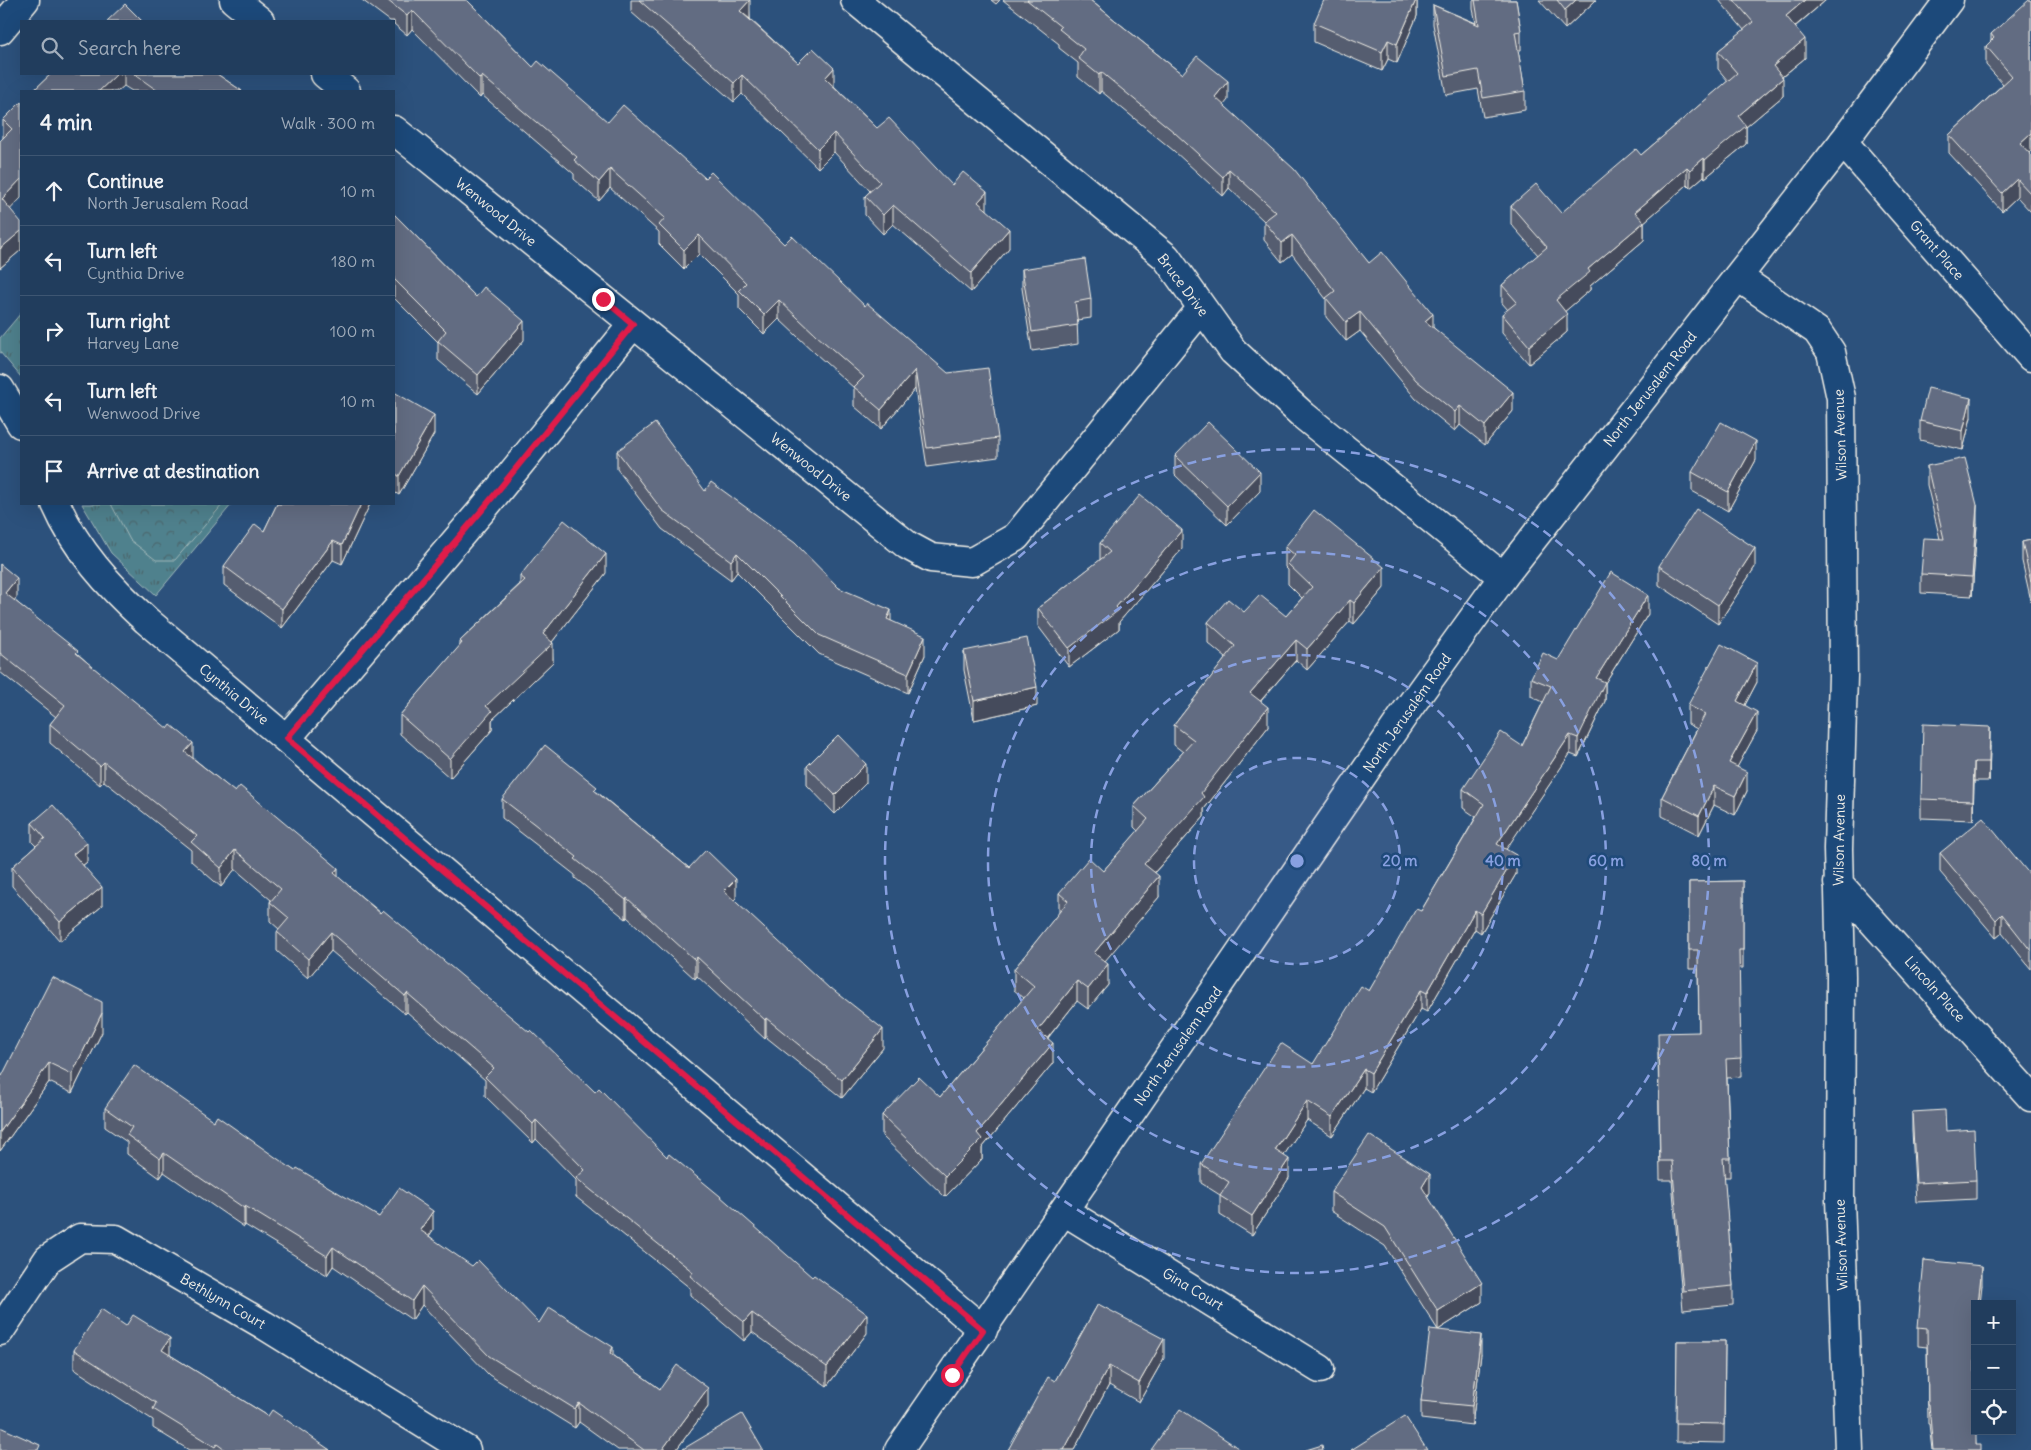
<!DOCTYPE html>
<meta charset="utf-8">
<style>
body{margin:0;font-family:Delius,sans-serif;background:#294463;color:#f1f3f6}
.controls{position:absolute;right:15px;bottom:15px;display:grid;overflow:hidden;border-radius:0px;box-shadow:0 5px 20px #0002}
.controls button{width:45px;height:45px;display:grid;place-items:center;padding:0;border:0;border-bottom:1px solid #3e5672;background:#213d5d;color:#f1f3f6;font:25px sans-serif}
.stop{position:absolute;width:15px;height:15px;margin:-11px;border:4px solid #e11d48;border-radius:50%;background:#fff}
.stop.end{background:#e11d48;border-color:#fff;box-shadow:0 1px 5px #0008}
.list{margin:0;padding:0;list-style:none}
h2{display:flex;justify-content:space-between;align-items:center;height:65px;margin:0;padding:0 20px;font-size:21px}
h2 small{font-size:16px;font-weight:400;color:#a2aebc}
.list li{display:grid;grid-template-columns:32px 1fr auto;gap:15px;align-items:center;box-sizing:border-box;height:70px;padding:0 20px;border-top:1px solid #3e5672}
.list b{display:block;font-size:19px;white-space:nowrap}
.list p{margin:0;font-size:16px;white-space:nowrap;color:#a2aebc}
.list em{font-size:16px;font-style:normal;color:#a2aebc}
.icon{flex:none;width:28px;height:28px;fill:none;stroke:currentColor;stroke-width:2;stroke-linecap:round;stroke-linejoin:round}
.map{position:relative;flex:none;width:2031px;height:1450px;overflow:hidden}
.search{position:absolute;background:#213d5d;box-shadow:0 5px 20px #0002;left:20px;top:20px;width:375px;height:55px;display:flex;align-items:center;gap:12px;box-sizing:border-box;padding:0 18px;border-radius:0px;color:#a2aebc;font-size:19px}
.panel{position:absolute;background:#213d5d;box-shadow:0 5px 20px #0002;left:20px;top:90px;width:375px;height:415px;border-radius:0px}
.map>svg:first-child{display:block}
.grass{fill:url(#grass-tufts);stroke:#a2b9ba}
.forest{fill:url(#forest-crowns);stroke:#a2b9ba}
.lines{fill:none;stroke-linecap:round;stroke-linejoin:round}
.minor-casing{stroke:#f4f1e8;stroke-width:31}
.secondary-casing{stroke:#f4f1e8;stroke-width:31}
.minor{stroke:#1f4a7a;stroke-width:28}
.secondary{stroke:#1f4a7a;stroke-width:28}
.wall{fill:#545d70;stroke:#f4f1e8}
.shaded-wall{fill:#454c5b;stroke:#f4f1e8}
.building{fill:#626c82;stroke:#f4f1e8}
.route{stroke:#e11d48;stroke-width:6}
.ring{fill:none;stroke:#88a0e0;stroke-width:2.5;stroke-dasharray:9 6}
.labels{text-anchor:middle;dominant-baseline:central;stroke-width:5;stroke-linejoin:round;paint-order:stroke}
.street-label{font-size:14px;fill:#f4f1e8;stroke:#1f4a7a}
.centre{fill:#88a0e0;stroke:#1f4a7a;stroke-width:2.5}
.ring-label{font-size:15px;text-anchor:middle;font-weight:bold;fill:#88a0e0;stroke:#1f4a7a;stroke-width:5;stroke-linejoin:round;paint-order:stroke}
</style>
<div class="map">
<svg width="2031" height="1450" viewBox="0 0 2031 1450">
<defs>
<pattern id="grass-tufts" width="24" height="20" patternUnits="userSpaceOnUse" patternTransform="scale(1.25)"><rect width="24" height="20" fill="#4f818d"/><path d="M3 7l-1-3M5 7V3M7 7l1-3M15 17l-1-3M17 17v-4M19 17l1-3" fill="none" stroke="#4c676d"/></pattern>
<pattern id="forest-crowns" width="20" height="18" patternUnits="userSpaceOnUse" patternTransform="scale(1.25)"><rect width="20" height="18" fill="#4f818d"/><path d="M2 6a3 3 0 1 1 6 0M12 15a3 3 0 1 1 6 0" fill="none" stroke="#4c676d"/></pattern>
</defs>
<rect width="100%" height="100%" fill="#2c517c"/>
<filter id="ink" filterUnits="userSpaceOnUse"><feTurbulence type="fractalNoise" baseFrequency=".02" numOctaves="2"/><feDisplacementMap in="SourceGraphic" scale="10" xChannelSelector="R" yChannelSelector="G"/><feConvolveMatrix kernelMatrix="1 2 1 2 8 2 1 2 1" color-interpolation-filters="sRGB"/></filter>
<g filter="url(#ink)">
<!-- grass -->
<path class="grass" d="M 21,313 L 21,377 L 0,352 L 0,338 Z
M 82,504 L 232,504 L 156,595 L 111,553 Z"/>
<!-- forest -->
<path class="forest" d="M 111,504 L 223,504 L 175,560 L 156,560 L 130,540 Z"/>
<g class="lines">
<defs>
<path id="minor" d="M 234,0 L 260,21
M 855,0 L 1166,257 L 1233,351 L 1304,416 L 1503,577
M 0,30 L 25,0
M 325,74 L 346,91
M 394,130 L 907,545 L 931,558 L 972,562 L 1016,537 L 1201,309
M 1843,142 L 2031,357
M 1738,277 L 1817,331 L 1831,352 L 1841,398 L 1843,676 L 1838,849 L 1841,976 L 1840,1199 L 1849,1450
M 0,389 L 21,424
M 56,504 C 76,550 109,586 146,620 L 983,1330
M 287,738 L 483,509 L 633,324
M 1838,883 L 2031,1097
M 1064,1211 L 1320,1369
M 0,1331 L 48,1259 L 80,1238 L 116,1239 L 264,1325 L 466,1450"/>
<path id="secondary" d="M 899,1450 L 1408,709 L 1503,577 L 1843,142 L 1949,0"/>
</defs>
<!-- minor casing -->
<use href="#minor" class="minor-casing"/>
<!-- secondary casing -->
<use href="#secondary" class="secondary-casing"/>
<!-- minor -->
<use href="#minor" class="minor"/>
<!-- secondary -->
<use href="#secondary" class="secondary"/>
</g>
<!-- wall -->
<path class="wall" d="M 362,0 L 467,0 L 533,67 L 608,122 L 705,178 L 784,244 L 998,438 L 998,457 L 927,467 L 915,389 L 881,429 L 854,406 L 854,388 L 816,354 L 779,319 L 764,334 L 739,309 L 739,294 L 699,254 L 684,269 L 659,244 L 659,232 L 610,188 L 599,201 L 574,179 L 574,174 L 482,95 L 480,98 L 412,29 L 407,35 L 394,24 L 394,21 L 390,21 Z
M 631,0 L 749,0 L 750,19 L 798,63 L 834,86 L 877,128 L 952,185 L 987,210 L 1009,248 L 971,292 L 893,224 L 883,234 L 865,215 L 865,196 L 870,191 L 834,152 L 818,168 L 742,94 L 734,102 L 631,12 Z
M 991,0 L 1000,0 L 996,4 Z
M 1003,0 L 1090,0 L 1182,74 L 1228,100 L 1223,105 L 1369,263 L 1433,327 L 1513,411 L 1485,445 L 1460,425 L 1455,431 L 1416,399 L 1360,331 L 1346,341 L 1326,317 L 1326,299 L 1292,254 L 1282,262 L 1264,240 L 1264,221 L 1229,188 L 1223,196 L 1174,151 L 1101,91 L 1099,94 L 1078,77 L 1078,63 L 1059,48 L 1059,44 Z
M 1417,0 L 1417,16 L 1397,63 L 1388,59 L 1382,71 L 1314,42 L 1314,23 Z
M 1473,0 L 1516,0 L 1521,31 L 1521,50 L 1518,50 L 1525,91 L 1525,110 L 1483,117 L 1478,89 L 1446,95 L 1433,24 L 1433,5 L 1476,23 L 1473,9 Z
M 1539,0 L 1596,0 L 1565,29 Z
M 1719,0 L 1826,0 L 1795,27 L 1805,58 L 1782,77 L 1783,96 L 1746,127 L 1746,144 L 1705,178 L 1704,176 L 1690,188 L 1687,185 L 1644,222 L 1644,240 L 1590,286 L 1590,290 L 1565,311 L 1567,332 L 1529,364 L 1502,333 L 1502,314 L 1508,310 L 1502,303 L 1502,285 L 1538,255 L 1511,224 L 1511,206 L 1561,213 L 1641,155 L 1728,81 L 1718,69 L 1718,51 L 1744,30 Z
M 2031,0 L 2031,151 L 2029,153 L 2031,155 L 2031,212 L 2017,197 L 2002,211 L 1949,153 L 1949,135 L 2003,84 L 1986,65 L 1986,46 L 1991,42 L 1991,34 Z
M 51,74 L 217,74 L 242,91 L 132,91 L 124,86 L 118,91 L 33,91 Z
M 21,102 L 10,209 L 21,250 L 0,268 L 0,141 L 3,138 L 3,120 Z
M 394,214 L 476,297 L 524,340 L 478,394 L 438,360 L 438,342 L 394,298 Z
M 1022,269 L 1091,299 L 1091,318 L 1077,320 L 1078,344 L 1032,351 L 1022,288 Z
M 394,392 L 434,434 L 399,495 L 394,492 Z
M 1971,417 L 1963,450 L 1920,440 L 1920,421 Z
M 617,451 L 705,491 L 839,588 L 891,621 L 925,655 L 908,693 L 819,654 L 737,572 L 731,580 L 662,529 L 617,469 Z
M 1175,456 L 1260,491 L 1227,525 L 1175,475 Z
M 1756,460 L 1728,511 L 1692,491 L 1692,472 Z
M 1927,466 L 1977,524 L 1972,596 L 1921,593 L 1921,574 L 1940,539 L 1927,485 Z
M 277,504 L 370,504 L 342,564 L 333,560 L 282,628 L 224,585 L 224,566 L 264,531 Z
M 2031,540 L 2031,601 L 2022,561 L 2022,542 Z
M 1100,543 L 1182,549 L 1119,622 L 1119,629 L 1069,667 L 1038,626 L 1038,608 L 1100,560 Z
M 1285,547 L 1384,588 L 1354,624 L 1350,621 L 1307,670 L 1296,660 L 1261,701 L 1268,727 L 1204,809 L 1204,817 L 1155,872 L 1159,897 L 1104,961 L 1108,985 L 1088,1009 L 1077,1001 L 1048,1038 L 1053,1063 L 982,1148 L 982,1159 L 945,1197 L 882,1136 L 882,1115 L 940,1097 L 1024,998 L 1014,990 L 1014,969 L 1059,913 L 1059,893 L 1103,871 L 1138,831 L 1134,827 L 1134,806 L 1183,752 L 1174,745 L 1174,725 L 1226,658 L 1208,643 L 1208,622 L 1244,612 L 1286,616 L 1302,598 L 1288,584 L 1288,570 L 1285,567 Z
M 0,564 L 17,597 L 14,600 L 78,654 L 193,758 L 338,877 L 595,1092 L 667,1157 L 867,1333 L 827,1386 L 752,1332 L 744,1341 L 690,1295 L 690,1288 L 576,1197 L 576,1180 L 536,1139 L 533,1143 L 485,1096 L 485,1080 L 407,1012 L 405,1014 L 331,951 L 308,978 L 277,951 L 277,932 L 279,929 L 270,921 L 270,902 L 271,900 L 235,869 L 221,887 L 191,861 L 191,850 L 104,781 L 100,785 L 50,743 L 50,724 L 56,717 L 0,672 Z
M 1659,566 L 1755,567 L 1718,624 L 1659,585 Z
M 606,573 L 552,642 L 553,662 L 492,720 L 492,730 L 450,778 L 400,734 L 400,715 L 460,646 L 460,641 L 520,584 L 520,576 Z
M 1648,614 L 1605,683 L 1605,701 L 1578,757 L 1570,754 L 1506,849 L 1516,874 L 1481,933 L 1475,929 L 1427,1012 L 1421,1009 L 1371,1092 L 1364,1088 L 1332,1136 L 1307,1120 L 1284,1155 L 1289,1178 L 1252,1235 L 1220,1215 L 1220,1195 L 1201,1183 L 1201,1164 L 1313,1064 L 1369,991 L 1421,911 L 1476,817 L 1463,808 L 1463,789 L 1522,746 L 1543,702 L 1531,696 L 1531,678 L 1558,660 Z
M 964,651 L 1037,706 L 974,720 L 964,670 Z
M 1757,682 L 1745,705 L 1757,731 L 1737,767 L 1747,791 L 1735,815 L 1714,805 L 1699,835 L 1662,816 L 1662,797 L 1697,729 L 1688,724 L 1688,705 Z
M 1990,746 L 1989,781 L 1974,781 L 1973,820 L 1921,818 L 1921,799 Z
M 807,766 L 866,783 L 835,814 L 807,785 Z
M 597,792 L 689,868 L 736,898 L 734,900 L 883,1048 L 842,1098 L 766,1037 L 765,1039 L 697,976 L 695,979 L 627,917 L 626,919 L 575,878 L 575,875 L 502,818 L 502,799 Z
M 32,823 L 87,862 L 83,865 L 102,906 L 60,941 L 12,886 L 12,867 L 36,846 L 32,842 Z
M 1940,853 L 2031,876 L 2031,969 L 2002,933 L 1996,938 L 1940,872 Z
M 1743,881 L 1743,968 L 1739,968 L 1741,1077 L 1727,1078 L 1730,1158 L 1730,1177 L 1724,1177 L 1733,1286 L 1733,1305 L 1683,1310 L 1672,1180 L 1660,1180 L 1658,1052 L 1699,1032 L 1698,969 L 1689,969 L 1689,882 Z
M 102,1032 L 72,1093 L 49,1082 L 0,1151 L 0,1074 L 2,1076 Z
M 105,1108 L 214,1121 L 295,1171 L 379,1217 L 433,1230 L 429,1236 L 539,1323 L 613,1355 L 660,1389 L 708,1407 L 676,1450 L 618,1450 L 579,1422 L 575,1428 L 489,1375 L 422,1305 L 412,1320 L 333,1266 L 327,1275 L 245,1225 L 244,1227 L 164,1172 L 160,1178 L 127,1154 L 127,1142 L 105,1127 Z
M 1912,1112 L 1946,1131 L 1976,1180 L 1976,1199 L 1916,1202 L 1912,1131 Z
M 1331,1192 L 1430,1193 L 1428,1197 L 1482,1302 L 1438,1330 L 1481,1354 L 1472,1425 L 1421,1419 L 1421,1401 L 1438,1330 L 1385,1246 L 1331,1211 Z
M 1982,1285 L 1975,1304 L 1975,1431 L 1976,1445 L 1980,1450 L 1932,1450 L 1929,1424 L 1928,1424 L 1927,1347 L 1918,1346 L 1918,1327 Z
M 1098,1304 L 1164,1358 L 1139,1402 L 1109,1385 L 1074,1450 L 1008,1450 L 1055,1381 Z
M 1677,1341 L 1725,1341 L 1724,1443 L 1676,1442 Z
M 74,1350 L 170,1355 L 268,1416 L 330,1450 L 189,1450 L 153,1428 L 153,1420 L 74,1369 Z"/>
<!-- shaded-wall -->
<path class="shaded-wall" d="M 750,0 L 750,19 L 740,11 Z
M 1416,0 L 1417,0 L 1417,16 L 1397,63 L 1397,44 Z
M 1576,0 L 1596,0 L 1565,29 L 1565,10 Z
M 1805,0 L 1826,0 L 1786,34 L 1786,16 Z
M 412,10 L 412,29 L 407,35 L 407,16 Z
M 1805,39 L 1805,58 L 1773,84 L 1773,66 Z
M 1388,40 L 1388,59 L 1382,71 L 1382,52 Z
M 834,68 L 834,87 L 825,78 Z
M 1101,72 L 1101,91 L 1099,94 L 1099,75 Z
M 117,74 L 124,74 L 124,86 L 118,91 L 99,91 Z
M 742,75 L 742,94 L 734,102 L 734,83 Z
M 482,76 L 482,95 L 480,98 L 480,79 Z
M 1783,78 L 1783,96 L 1746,127 L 1746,144 L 1705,178 L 1705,160 L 1738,116 Z
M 1228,81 L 1228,100 L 1215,116 L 1215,97 Z
M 834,133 L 834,152 L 818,168 L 818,149 Z
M 2031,133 L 2031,151 L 2020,162 L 2020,143 Z
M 1704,158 L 1704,176 L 1690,188 L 1690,170 Z
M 1687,167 L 1687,185 L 1635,230 L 1635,212 Z
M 610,169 L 610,188 L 599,201 L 599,182 Z
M 1229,169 L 1229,188 L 1223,196 L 1223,177 Z
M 21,179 L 21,198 L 2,218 L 2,199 Z
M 2017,179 L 2017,197 L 2002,211 L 2002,193 Z
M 987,192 L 987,211 L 978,202 Z
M 893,205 L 893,224 L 883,234 L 883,215 Z
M 1644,222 L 1644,240 L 1590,286 L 1590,290 L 1556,319 L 1556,300 L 1588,269 Z
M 1009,229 L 1009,248 L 971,292 L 971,273 Z
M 21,231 L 21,250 L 0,268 L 0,249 Z
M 699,235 L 699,254 L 684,269 L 684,250 Z
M 1292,235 L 1292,254 L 1282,262 L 1282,243 Z
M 779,300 L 779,319 L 764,334 L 764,315 Z
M 1360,312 L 1360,331 L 1346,341 L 1346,322 Z
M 1433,314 L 1433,333 L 1425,321 Z
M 1567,314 L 1567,332 L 1529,364 L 1529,346 Z
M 524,321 L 524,340 L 478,394 L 478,375 Z
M 915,370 L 915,389 L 881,429 L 881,410 Z
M 1513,392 L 1513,411 L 1485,445 L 1485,426 Z
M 1971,398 L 1971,417 L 1963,450 L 1963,431 Z
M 1460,406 L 1460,425 L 1455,431 L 1455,412 Z
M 434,415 L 434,434 L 399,495 L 399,476 Z
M 1756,441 L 1756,460 L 1728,511 L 1728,492 Z
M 1260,472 L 1260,491 L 1227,525 L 1227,506 Z
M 361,504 L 370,504 L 342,564 L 342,545 Z
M 1977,505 L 1977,524 L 1972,596 L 1972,577 Z
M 1182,530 L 1182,549 L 1119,622 L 1119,629 L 1069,667 L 1069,648 L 1116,607 Z
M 333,541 L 333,560 L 282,628 L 282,609 Z
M 1755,548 L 1755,567 L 1718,624 L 1718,605 Z
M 737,553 L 737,572 L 731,580 L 731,561 Z
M 606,554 L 606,573 L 545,651 L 553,643 L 553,662 L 492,720 L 492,730 L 450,778 L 450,759 L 486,706 Z
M 1384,567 L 1384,588 L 1354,624 L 1354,603 Z
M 17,578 L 17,597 L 5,612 L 5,593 Z
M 1648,595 L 1648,614 L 1605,683 L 1605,701 L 1578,757 L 1578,738 L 1596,678 Z
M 1350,600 L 1350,621 L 1307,670 L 1307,649 Z
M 891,610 L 891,629 L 887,619 Z
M 925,636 L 925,655 L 908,693 L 908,674 Z
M 1296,640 L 1296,660 L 1250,713 L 1250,693 Z
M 1757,663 L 1757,682 L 1737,720 L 1737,701 Z
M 1037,687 L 1037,706 L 974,720 L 974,701 Z
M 1268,707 L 1268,727 L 1204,809 L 1204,817 L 1144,884 L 1144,864 Z
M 1757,712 L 1757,731 L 1729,782 L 1729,763 Z
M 1990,727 L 1990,746 L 1989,781 L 1989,762 Z
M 1570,735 L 1570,754 L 1497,863 L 1497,844 Z
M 193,743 L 193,762 L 185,752 Z
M 104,762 L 104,781 L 100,785 L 100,766 Z
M 1974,762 L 1974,781 L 1973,820 L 1973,801 Z
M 866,764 L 866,783 L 835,814 L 835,795 Z
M 1747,772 L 1747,791 L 1735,815 L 1735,796 Z
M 1714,786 L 1714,805 L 1699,835 L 1699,816 Z
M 87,843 L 87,862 L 73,873 L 73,854 Z
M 235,850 L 235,869 L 221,887 L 221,868 Z
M 1516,855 L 1516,874 L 1481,933 L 1481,914 Z
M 338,868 L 338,887 L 334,873 Z
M 1159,876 L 1159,897 L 1094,974 L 1094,953 Z
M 736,879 L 736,898 L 724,910 L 724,891 Z
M 102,887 L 102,906 L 60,941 L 60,922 Z
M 627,898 L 627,917 L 626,919 L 626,900 Z
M 1475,910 L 1475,929 L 1427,1012 L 1427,993 Z
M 2002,914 L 2002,933 L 1996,938 L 1996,920 Z
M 331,932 L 331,951 L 308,978 L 308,959 Z
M 697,957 L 697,976 L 695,979 L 695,960 Z
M 1108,964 L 1108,985 L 1088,1009 L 1088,989 Z
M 1077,981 L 1077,1001 L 1038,1050 L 1038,1030 Z
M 1421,990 L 1421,1009 L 1371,1092 L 1371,1073 Z
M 407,993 L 407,1012 L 405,1014 L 405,996 Z
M 102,1013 L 102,1032 L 72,1093 L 72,1074 Z
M 766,1018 L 766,1037 L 765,1039 L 765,1020 Z
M 883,1029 L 883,1048 L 842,1098 L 842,1080 Z
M 1053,1043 L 1053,1063 L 982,1148 L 982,1159 L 945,1197 L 945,1176 L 977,1133 Z
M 49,1063 L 49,1082 L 0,1151 L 0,1132 Z
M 1364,1069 L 1364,1088 L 1332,1136 L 1332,1117 Z
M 1307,1101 L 1307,1120 L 1275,1169 L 1275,1150 Z
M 536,1120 L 536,1139 L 533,1143 L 533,1124 Z
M 164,1153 L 164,1172 L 160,1178 L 160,1159 Z
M 1289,1159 L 1289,1178 L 1252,1235 L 1252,1216 Z
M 1430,1174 L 1430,1193 L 1422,1206 L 1422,1187 Z
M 245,1206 L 245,1225 L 244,1227 L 244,1208 Z
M 433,1211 L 433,1230 L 420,1249 L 420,1230 Z
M 333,1247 L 333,1266 L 327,1275 L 327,1256 Z
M 1982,1266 L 1982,1285 L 1980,1304 L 1978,1304 Z
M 1482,1283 L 1482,1302 L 1438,1330 L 1438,1311 Z
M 422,1286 L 422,1305 L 412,1320 L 412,1301 Z
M 752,1313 L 752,1332 L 744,1341 L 744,1322 Z
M 867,1314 L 867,1333 L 827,1386 L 827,1367 Z
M 1481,1335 L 1481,1354 L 1472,1425 L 1472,1406 Z
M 170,1338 L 170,1357 L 162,1350 Z
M 1164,1339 L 1164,1358 L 1139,1402 L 1139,1383 Z
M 613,1347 L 613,1366 L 610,1353 Z
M 1109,1366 L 1109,1385 L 1074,1450 L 1064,1450 Z
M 708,1388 L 708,1407 L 676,1450 L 662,1450 Z
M 579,1403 L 579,1422 L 575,1428 L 575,1409 Z"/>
<!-- building -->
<path class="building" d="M 387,0 L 467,0 L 533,67 L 538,61 L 608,122 L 623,105 L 705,178 L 711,172 L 784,244 L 792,236 L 865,306 L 867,303 L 948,373 L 988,368 L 998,438 L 927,448 L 915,370 L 881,410 L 854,387 L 864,377 L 816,335 L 779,300 L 764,315 L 739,290 L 746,283 L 699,235 L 684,250 L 659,225 L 665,218 L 610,169 L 599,182 L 574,160 L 577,157 L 482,76 L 480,79 L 412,10 L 407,16 Z
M 639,0 L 750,0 L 740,11 L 798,63 L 813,48 L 834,68 L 825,78 L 877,128 L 889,118 L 952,185 L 963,172 L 987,192 L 978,202 L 1009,229 L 971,273 L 893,205 L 883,215 L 865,196 L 880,182 L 834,133 L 818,149 L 742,75 L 734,83 Z
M 1027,0 L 1090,0 L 1182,74 L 1197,56 L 1228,81 L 1215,97 L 1294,169 L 1369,263 L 1382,252 L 1433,314 L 1425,321 L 1513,392 L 1485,426 L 1460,406 L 1455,412 L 1416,380 L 1360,312 L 1346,322 L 1326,298 L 1335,291 L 1292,235 L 1282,243 L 1264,221 L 1276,212 L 1229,169 L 1223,177 L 1174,132 L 1101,72 L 1099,75 L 1078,58 L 1084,49 L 1059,29 L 1061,27 Z
M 1324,0 L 1416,0 L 1397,44 L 1388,40 L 1382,52 L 1314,23 Z
M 1475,0 L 1516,0 L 1521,31 L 1515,32 L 1525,91 L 1483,98 L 1478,70 L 1446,76 L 1433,5 L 1479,25 Z
M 1557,0 L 1576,0 L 1565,10 Z
M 1734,0 L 1805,0 L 1786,16 L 1805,39 L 1773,66 L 1783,78 L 1738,116 L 1746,126 L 1705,160 L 1704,158 L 1690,170 L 1687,167 L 1635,212 L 1644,222 L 1588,269 L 1590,272 L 1556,300 L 1567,314 L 1529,346 L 1502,314 L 1517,302 L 1502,285 L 1547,247 L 1511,206 L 1536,184 L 1561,213 L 1636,149 L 1641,155 L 1737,73 L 1718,51 L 1753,22 Z
M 2029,0 L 2031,0 L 2031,133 L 2020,143 L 2031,155 L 2031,194 L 2017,179 L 2002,193 L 1949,135 L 2012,76 L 1986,46 L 1994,38 L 1991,34 Z
M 125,4 L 142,21 L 107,21 Z
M 51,74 L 117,74 L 99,91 L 33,91 Z
M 134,74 L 217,74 L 242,91 L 158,91 Z
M 21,102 L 21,179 L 2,199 L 21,222 L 21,231 L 0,249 L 0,141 L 12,129 L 3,120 Z
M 394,214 L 476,297 L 484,287 L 524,321 L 478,375 L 438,341 L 446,331 L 394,279 Z
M 1085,259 L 1091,299 L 1075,302 L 1078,325 L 1032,332 L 1022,269 Z
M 1928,388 L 1971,398 L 1963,431 L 1920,421 Z
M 394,392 L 434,415 L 399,476 L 394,473 Z
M 1208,422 L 1260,472 L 1227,506 L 1175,456 Z
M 1721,422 L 1756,441 L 1728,492 L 1692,472 Z
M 655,423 L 705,491 L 711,482 L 795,543 L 839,588 L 891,610 L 887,619 L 925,636 L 908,674 L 819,635 L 737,553 L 731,561 L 662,510 L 617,451 Z
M 1965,458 L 1977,505 L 1972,577 L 1921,574 L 1924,538 L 1944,539 L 1927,466 Z
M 1140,495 L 1182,530 L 1116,607 L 1119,610 L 1069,648 L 1038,608 L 1110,552 L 1100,543 Z
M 277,504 L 361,504 L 342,545 L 333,541 L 282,609 L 224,566 L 255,524 L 264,531 Z
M 1696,509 L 1755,548 L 1718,605 L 1659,566 Z
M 1314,510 L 1384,567 L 1354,603 L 1350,600 L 1307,649 L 1296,640 L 1250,693 L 1268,707 L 1201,793 L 1204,797 L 1144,864 L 1159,876 L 1094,953 L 1108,964 L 1088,989 L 1077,981 L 1038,1030 L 1053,1043 L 977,1133 L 982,1139 L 945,1176 L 882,1115 L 919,1077 L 940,1097 L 1034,986 L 1014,969 L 1068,901 L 1059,893 L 1089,858 L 1103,871 L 1148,819 L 1134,806 L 1194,740 L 1174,725 L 1235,646 L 1208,622 L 1228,599 L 1244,612 L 1260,595 L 1286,616 L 1312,587 L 1288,564 L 1295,555 L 1285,547 Z
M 564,520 L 606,554 L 543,634 L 553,643 L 486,706 L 492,711 L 450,759 L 400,715 L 462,643 L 460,641 L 525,580 L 520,576 Z
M 2031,540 L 2031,582 L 2022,542 Z
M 0,564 L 17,578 L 5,593 L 78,651 L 76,653 L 168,729 L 171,725 L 193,743 L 185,752 L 235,792 L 240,786 L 338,868 L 334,873 L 380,913 L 383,910 L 529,1032 L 531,1030 L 595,1092 L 599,1088 L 667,1157 L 669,1154 L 720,1196 L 812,1277 L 814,1275 L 867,1314 L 827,1367 L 752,1313 L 744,1322 L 690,1276 L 693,1272 L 576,1178 L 585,1170 L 536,1120 L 533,1124 L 485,1077 L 494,1068 L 407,993 L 405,996 L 331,932 L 308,959 L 277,932 L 289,918 L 270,902 L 281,889 L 235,850 L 221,868 L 191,842 L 197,836 L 104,762 L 100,766 L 50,724 L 65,705 L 0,653 Z
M 1611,572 L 1648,595 L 1596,678 L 1605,682 L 1578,738 L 1570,735 L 1497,844 L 1516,855 L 1481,914 L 1475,910 L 1427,993 L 1421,990 L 1371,1073 L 1364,1069 L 1332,1117 L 1307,1101 L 1275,1150 L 1289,1159 L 1252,1216 L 1220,1196 L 1229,1182 L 1201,1164 L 1281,1043 L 1313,1064 L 1361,986 L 1369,991 L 1416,909 L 1421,911 L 1484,804 L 1463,789 L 1501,732 L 1522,746 L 1551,686 L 1531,678 L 1543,653 L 1558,660 Z
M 1027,638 L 1037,687 L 974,701 L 964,651 Z
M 1721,644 L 1757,663 L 1737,701 L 1757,712 L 1729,763 L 1747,772 L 1735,796 L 1714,786 L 1699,816 L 1662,797 L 1705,714 L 1688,705 Z
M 1923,724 L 1990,727 L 1989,762 L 1974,762 L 1973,801 L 1921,799 Z
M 838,735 L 866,764 L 835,795 L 807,766 Z
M 545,745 L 597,787 L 594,790 L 689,868 L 706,850 L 736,879 L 724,891 L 830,989 L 831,988 L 883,1029 L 842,1080 L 766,1018 L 765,1020 L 697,957 L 695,960 L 627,898 L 626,900 L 575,859 L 577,857 L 502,799 Z
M 53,805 L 87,843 L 73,854 L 102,887 L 60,922 L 12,867 L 45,838 L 32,823 Z
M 1983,818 L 2031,876 L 2031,951 L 2002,914 L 1996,920 L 1940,853 Z
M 1743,881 L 1743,950 L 1739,950 L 1741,1058 L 1726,1059 L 1730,1158 L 1723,1158 L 1733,1286 L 1683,1291 L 1672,1161 L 1660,1161 L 1658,1033 L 1699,1032 L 1698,950 L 1689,950 L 1689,882 Z
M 52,977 L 102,1002 L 102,1013 L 72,1074 L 49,1063 L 0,1132 L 0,1074 L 2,1076 Z
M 134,1065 L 214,1121 L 217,1116 L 295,1171 L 297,1168 L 379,1217 L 399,1188 L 433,1211 L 420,1230 L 472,1266 L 478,1260 L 539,1323 L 549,1307 L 613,1347 L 610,1353 L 660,1389 L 677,1365 L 708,1388 L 662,1450 L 644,1450 L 579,1403 L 575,1409 L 489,1356 L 422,1286 L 412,1301 L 333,1247 L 327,1256 L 245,1206 L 244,1208 L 164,1153 L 160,1159 L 127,1135 L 132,1127 L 105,1108 Z
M 1945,1110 L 1946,1131 L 1974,1129 L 1976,1180 L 1916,1183 L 1912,1112 Z
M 1369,1135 L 1430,1174 L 1422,1187 L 1482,1283 L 1438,1311 L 1385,1227 L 1331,1192 Z
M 1924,1260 L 1982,1266 L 1978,1304 L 1975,1304 L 1975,1431 L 1976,1431 L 1976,1445 L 1980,1445 L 1980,1450 L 1933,1450 L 1929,1405 L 1928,1405 L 1927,1328 L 1918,1327 Z
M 1098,1304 L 1164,1339 L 1139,1383 L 1109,1366 L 1064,1450 L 1008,1450 L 1048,1377 L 1055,1381 Z
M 101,1309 L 126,1326 L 133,1315 L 170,1338 L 162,1350 L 268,1416 L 272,1410 L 330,1450 L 225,1450 L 217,1444 L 215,1447 L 153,1409 L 156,1403 L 74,1350 Z
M 1430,1329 L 1481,1335 L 1472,1406 L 1421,1401 Z
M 1677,1341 L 1725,1341 L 1724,1424 L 1676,1423 Z
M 1180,1409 L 1241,1450 L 1151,1450 Z
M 742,1414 L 763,1450 L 683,1450 L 683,1449 Z
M 1405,1416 L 1427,1450 L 1351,1450 Z
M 0,1427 L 40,1445 L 38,1450 L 0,1450 Z
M 1322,1445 L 1323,1450 L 1306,1450 Z"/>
</g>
<g class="lines" filter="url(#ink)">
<!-- route -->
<path class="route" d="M 603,299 L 633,324 L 483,509 L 287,738 L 983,1330 L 952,1375"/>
</g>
<!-- distance rings -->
<circle cx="1297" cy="861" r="103" fill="#88a0e0" fill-opacity=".12"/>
<g class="ring">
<circle cx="1297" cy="861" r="103"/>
<circle cx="1297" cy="861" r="206"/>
<circle cx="1297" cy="861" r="309"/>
<circle cx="1297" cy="861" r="412"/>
</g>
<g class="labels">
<!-- street labels -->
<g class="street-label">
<text transform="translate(496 212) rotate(39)">Wenwood Drive</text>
<text transform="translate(1937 250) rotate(49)">Grant Place</text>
<text transform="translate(1183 285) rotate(53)">Bruce Drive</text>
<text transform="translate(1650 389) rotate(-52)">North Jerusalem Road</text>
<text transform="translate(1840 435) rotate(-92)">Wilson Avenue</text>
<text transform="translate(811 467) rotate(39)">Wenwood Drive</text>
<text transform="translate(234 694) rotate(40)">Cynthia Drive</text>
<text transform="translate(1407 713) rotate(-55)">North Jerusalem Road</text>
<text transform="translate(1839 840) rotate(-89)">Wilson Avenue</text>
<text transform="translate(1935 989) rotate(48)">Lincoln Place</text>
<text transform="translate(1178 1046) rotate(-55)">North Jerusalem Road</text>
<text transform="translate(1841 1245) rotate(-92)">Wilson Avenue</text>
<text transform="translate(1193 1289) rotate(31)">Gina Court</text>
<text transform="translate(223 1301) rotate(30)">Bethlynn Court</text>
</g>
</g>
<circle cx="1297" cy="861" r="8" class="centre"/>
<g class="ring-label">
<text x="1400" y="866">20 m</text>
<text x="1503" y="866">40 m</text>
<text x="1606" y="866">60 m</text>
<text x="1709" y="866">80 m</text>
</g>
</svg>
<div class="controls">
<button>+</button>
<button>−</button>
<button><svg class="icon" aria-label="locate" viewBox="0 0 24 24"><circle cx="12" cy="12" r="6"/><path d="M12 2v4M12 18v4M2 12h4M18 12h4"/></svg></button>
</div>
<div class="stop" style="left:952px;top:1375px"></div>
<div class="stop end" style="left:603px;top:299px"></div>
<div class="search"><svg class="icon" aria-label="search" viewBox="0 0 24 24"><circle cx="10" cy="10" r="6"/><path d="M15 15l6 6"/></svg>Search here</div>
<section class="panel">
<h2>4 min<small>Walk · 300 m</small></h2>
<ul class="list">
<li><svg class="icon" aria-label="ahead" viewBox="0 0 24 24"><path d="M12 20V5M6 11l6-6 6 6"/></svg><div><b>Continue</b><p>North Jerusalem Road</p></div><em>10 m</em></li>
<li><svg class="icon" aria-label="left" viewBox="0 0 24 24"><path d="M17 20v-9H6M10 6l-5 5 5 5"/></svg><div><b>Turn left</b><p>Cynthia Drive</p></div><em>180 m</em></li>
<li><svg class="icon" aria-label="right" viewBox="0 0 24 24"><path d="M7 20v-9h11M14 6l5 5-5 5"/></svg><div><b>Turn right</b><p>Harvey Lane</p></div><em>100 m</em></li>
<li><svg class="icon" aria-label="left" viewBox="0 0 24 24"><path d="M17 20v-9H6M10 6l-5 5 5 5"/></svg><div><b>Turn left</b><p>Wenwood Drive</p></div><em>10 m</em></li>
<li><svg class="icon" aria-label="arrive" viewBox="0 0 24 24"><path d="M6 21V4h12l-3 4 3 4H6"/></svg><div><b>Arrive at destination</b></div></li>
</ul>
</section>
</div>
